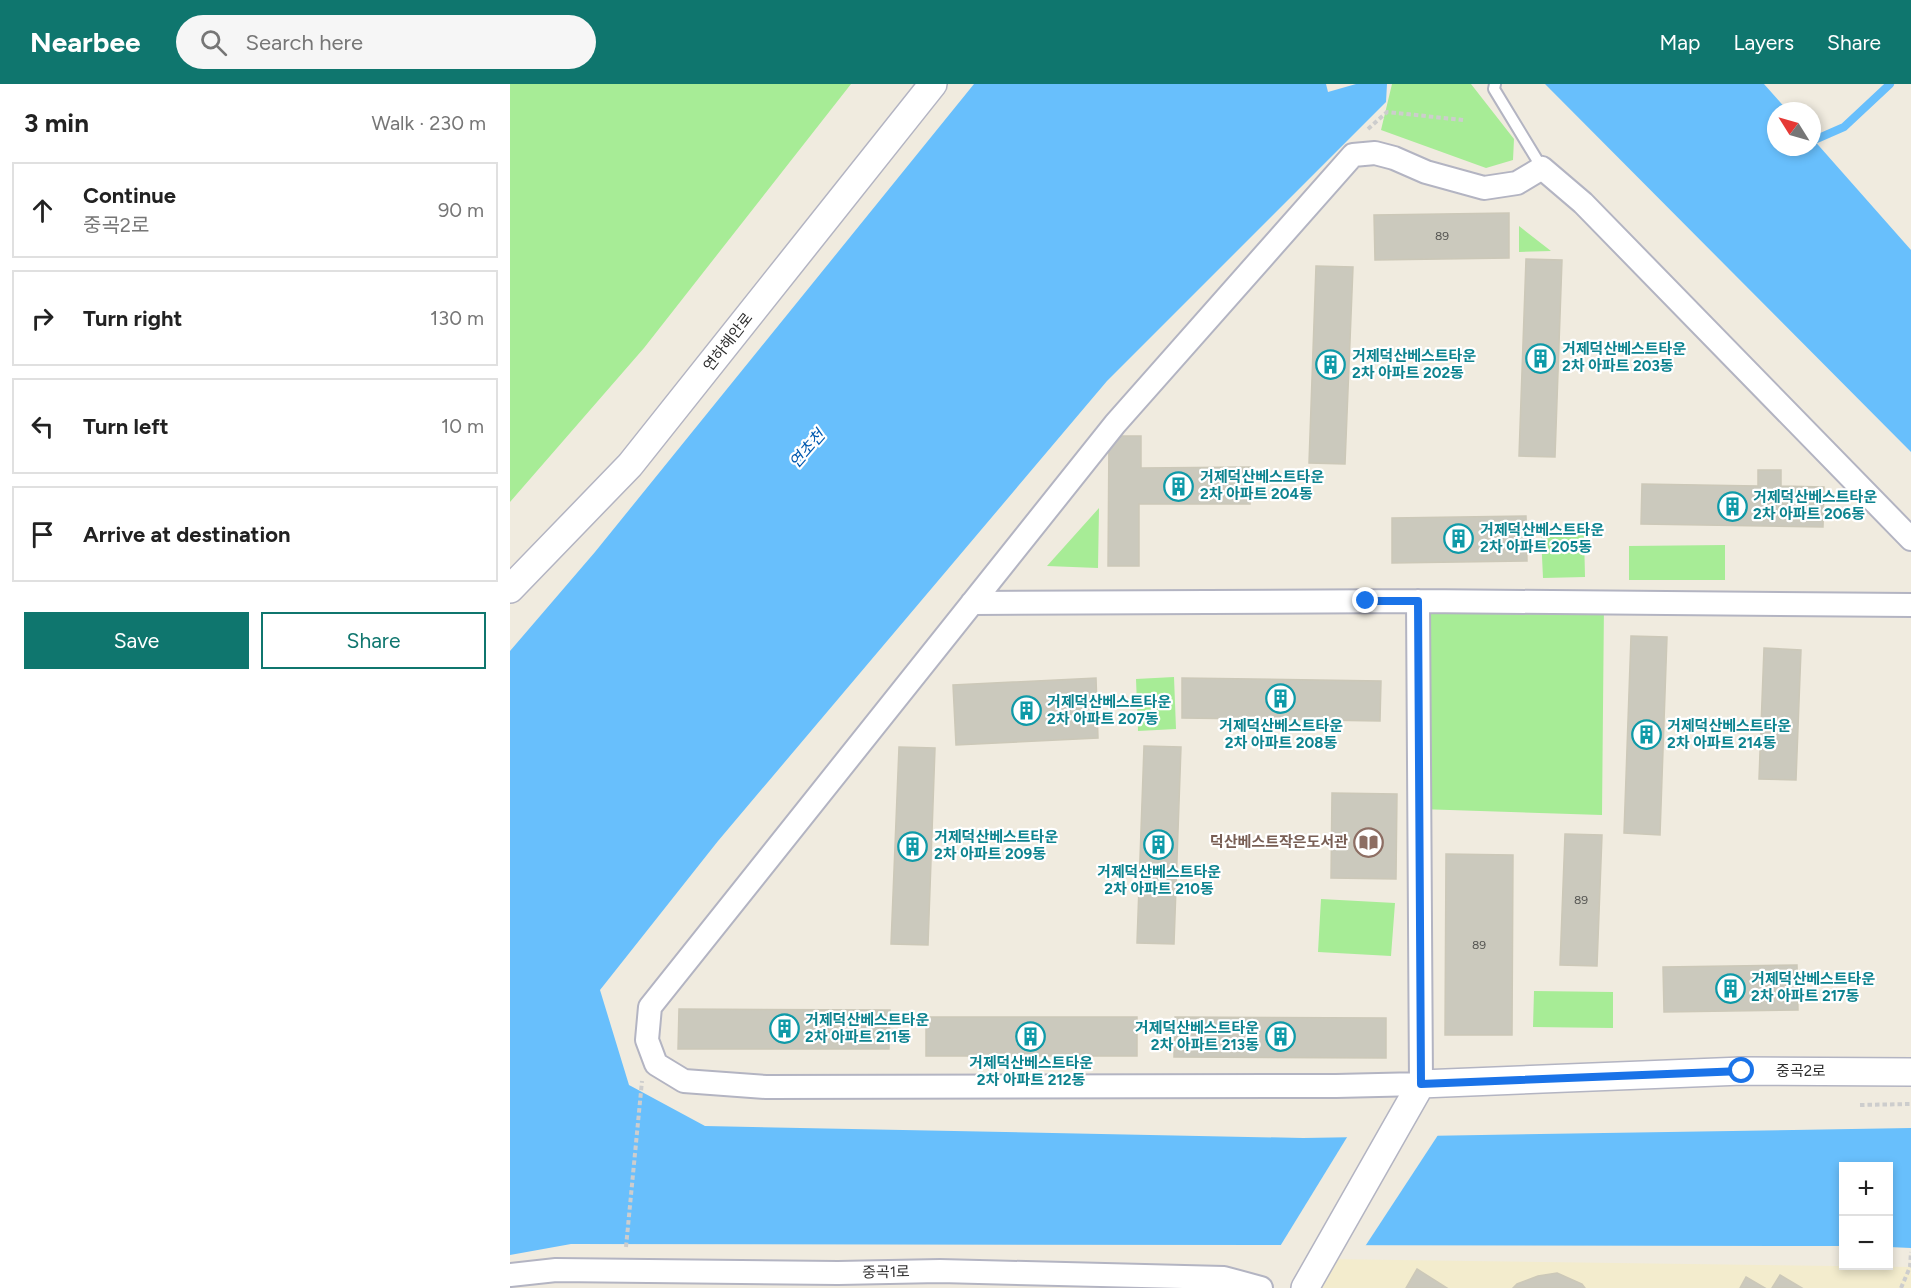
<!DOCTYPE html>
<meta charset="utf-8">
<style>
body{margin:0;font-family:Figtree,"Noto Sans KR",sans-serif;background:#f6f6f6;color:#222}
.controls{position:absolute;right:18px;bottom:18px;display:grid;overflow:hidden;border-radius:0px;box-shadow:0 3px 9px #0003}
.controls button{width:54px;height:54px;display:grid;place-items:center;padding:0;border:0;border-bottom:2px solid #e0e0e0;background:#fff;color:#222;font:30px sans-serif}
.compass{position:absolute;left:1257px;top:18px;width:54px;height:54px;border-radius:50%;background:#fff;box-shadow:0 3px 9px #0003;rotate:307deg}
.stop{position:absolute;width:18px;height:18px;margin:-14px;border:4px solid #1a73e8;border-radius:50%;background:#fff}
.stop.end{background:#1a73e8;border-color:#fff;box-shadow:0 2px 6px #0008}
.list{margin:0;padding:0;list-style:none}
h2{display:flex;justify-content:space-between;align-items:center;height:78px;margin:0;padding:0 24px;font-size:26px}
h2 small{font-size:20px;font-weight:400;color:#767676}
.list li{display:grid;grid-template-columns:39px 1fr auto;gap:18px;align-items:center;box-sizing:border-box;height:96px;margin:0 12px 12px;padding:0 12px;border:2px solid #e0e0e0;border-radius:0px}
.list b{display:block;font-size:22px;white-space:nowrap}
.list p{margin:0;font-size:20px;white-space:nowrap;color:#767676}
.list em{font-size:20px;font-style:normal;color:#767676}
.actions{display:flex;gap:12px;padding:18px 24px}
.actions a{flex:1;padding:14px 0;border:2px solid #0f766e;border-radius:0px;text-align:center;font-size:21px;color:#0f766e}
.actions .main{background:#0f766e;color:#fff}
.icon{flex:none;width:33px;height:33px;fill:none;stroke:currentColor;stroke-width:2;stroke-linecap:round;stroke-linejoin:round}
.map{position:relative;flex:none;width:1401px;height:1204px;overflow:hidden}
header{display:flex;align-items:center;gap:36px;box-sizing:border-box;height:84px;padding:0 30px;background:#0f766e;color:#fff}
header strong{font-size:28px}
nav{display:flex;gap:33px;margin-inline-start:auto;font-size:21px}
.search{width:420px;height:54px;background:#f6f6f6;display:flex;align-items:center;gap:15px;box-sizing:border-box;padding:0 21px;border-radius:33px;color:#767676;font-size:22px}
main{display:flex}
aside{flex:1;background:#fff}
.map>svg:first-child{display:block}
.education{fill:#f3eccd}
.green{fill:#a7ec96}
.water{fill:#68bffc}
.pier{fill:#f0ebdf}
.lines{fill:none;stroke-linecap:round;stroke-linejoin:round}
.stream{stroke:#68bffc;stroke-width:8}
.building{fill:#cbc9bd;stroke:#ccc8b8;stroke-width:1.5}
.service-casing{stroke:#b3b4c2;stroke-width:14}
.minor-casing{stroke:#b3b4c2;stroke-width:26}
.tertiary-casing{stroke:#b3b4c2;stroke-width:30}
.path{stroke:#cdcdcd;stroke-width:4;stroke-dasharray:4.5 3;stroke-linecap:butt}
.service{stroke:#fff;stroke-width:10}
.minor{stroke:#fff;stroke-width:22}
.tertiary{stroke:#fff;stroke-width:27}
.route{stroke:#1a73e8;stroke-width:8}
.labels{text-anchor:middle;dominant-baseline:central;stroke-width:4.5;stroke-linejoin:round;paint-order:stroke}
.number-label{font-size:12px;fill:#555552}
.street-label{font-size:15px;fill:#2e2e2e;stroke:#fff}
.culture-label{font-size:15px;font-weight:bold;fill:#0d838f;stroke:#fff;text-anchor:start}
.education-label{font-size:15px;font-weight:bold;fill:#785e54;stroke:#fff;text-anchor:end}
.water-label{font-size:16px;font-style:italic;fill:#0059af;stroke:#fff}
</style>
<header>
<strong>Nearbee</strong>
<div class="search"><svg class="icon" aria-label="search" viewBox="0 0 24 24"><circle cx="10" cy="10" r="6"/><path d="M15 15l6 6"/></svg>Search here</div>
<nav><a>Map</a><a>Layers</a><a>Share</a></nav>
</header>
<main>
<aside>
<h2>3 min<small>Walk · 230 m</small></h2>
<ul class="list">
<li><svg class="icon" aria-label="ahead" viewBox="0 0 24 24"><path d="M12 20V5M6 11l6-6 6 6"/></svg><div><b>Continue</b><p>중곡2로</p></div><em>90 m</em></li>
<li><svg class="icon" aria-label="right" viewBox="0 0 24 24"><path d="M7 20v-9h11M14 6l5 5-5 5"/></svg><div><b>Turn right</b></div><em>130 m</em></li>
<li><svg class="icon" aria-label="left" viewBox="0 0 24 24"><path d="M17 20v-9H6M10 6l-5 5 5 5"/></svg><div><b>Turn left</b></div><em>10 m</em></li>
<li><svg class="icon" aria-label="arrive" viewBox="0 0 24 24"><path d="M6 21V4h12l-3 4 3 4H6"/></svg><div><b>Arrive at destination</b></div></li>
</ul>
<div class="actions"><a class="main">Save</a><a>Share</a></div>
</aside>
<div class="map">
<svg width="1401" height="1204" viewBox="0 0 1401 1204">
<rect width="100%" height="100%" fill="#f0ebdf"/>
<!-- education -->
<path class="education" d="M 813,1175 L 1401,1183 L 1401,1204 L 795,1204 Z"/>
<!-- green -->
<path class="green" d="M 0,0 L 341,0 L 134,264 L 0,418 Z
M 882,0 L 961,0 L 1004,55 L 1003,76 L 976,84 L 871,46 Z
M 1009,142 L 1041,167 L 1009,168 Z
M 589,424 L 588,484 L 537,482 Z
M 1074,450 L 1075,493 L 1033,494 L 1031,451 Z
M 1215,461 L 1215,496 L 1119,496 L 1119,462 Z
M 908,517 L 1094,519 L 1092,731 L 909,725 Z
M 664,593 L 666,645 L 628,647 L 626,595 Z
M 811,815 L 885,819 L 881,872 L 808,868 Z
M 1024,907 L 1103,908 L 1103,944 L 1023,943 Z"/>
<!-- water -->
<path class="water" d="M 464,0 L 816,0 L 818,8 L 846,0 L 877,0 L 876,18 L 597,297 L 208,757 L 90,906 L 119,1001 L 195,1042 L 793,1054 L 1401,1044 L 1401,1164 L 1379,1163 L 1378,1082 L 1334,1082 L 1333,1162 L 61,1160 L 0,1171 L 0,567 L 85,468 Z
M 1035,0 L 1254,0 L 1278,27 L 1266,27 L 1266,63 L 1302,63 L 1302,54 L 1401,166 L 1401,368 Z"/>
<!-- pier -->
<path class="pier" d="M 930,1048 L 854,1164 L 769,1164 L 839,1050 Z"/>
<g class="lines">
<!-- stream -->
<path class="stream" d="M 1302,57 L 1334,43 L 1380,0"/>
</g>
<!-- building -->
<path class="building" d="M 999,129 L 999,174 L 865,176 L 864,131 Z
M 1016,175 L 1052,176 L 1045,373 L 1009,372 Z
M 806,182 L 843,183 L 835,380 L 799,379 Z
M 599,352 L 631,352 L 631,384 L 740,383 L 740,420 L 629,420 L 629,482 L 598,482 Z
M 1248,386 L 1271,386 L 1271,402 L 1314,403 L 1313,443 L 1131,440 L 1132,400 L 1248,402 Z
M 1016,432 L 1017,477 L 882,479 L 882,434 Z
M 1121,552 L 1157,553 L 1150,751 L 1114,749 Z
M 1254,564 L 1291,566 L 1286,696 L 1249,695 Z
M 586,594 L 588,654 L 446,661 L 443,601 Z
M 672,594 L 871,597 L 870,637 L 672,634 Z
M 634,662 L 671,663 L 664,860 L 627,859 Z
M 389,663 L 425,664 L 418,861 L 381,860 Z
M 822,709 L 887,710 L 886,795 L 821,794 Z
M 1055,750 L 1092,751 L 1087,882 L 1050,881 Z
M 936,770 L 1003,771 L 1002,951 L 935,951 Z
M 1287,881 L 1288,926 L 1154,928 L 1153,883 Z
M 169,925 L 380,926 L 379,965 L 168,965 Z
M 416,933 L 627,933 L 627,972 L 416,972 Z
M 665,933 L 876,934 L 876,974 L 664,973 Z
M 907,1185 L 937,1204 L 896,1204 Z
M 1047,1189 L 1072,1200 L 1075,1204 L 1003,1204 L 1007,1200 L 1028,1192 Z
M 1270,1191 L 1292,1204 L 1262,1204 Z
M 1236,1193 L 1255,1204 L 1230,1204 Z"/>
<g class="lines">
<defs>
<path id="service" d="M 985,0 L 984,5 L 1032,84"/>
<path id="minor" d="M 908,517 L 911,1000 L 826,1002 L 256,1003 L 174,997 L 146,980 L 137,956 L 140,923 L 605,340 L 843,71 L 865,69 L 884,74 L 916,88 L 974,104 L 1007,99 L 1032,84 L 1073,119 L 1401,455
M 462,519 L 908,517 L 1401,521
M 0,1191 L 46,1186 L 328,1189 L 430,1187 L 714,1194 L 751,1204"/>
<path id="tertiary" d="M 0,505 L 120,381 L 423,0
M 795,1204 L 911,1000 L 1232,987 L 1401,988"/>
</defs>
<!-- service casing -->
<use href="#service" class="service-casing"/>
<!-- minor casing -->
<use href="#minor" class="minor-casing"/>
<!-- tertiary casing -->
<use href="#tertiary" class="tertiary-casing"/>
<!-- path -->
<path class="path" d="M 858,45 L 877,28 L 953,36
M 1350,1021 L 1401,1020
M 116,1163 L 132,997
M 1391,1204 L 1400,1183 L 1401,1168"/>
<!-- service -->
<use href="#service" class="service"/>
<!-- minor -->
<use href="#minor" class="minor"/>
<!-- tertiary -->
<use href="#tertiary" class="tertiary"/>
</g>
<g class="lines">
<!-- route -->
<path class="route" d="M 856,517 L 908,517 L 911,1000 L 1232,987"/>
</g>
<!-- icons -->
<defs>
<symbol id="building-ring" viewBox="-11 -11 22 22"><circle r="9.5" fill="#fff" stroke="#0f9aa8" stroke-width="1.5"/><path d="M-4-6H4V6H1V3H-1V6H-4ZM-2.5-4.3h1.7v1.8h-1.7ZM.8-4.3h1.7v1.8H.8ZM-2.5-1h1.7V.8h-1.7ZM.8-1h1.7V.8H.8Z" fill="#0f9aa8"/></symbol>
<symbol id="library-ring" viewBox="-11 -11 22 22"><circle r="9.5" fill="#fff" stroke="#8d6e63" stroke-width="1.5"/><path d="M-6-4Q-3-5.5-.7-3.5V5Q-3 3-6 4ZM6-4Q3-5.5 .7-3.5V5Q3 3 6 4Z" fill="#8d6e63"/></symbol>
</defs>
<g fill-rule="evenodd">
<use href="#building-ring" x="1014" y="258" width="33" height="33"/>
<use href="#building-ring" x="804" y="264" width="33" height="33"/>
<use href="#building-ring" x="652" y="386" width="33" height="33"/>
<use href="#building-ring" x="1206" y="406" width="33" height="33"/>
<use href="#building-ring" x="932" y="438" width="33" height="33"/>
<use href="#building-ring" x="754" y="598" width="33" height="33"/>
<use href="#building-ring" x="500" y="610" width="33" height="33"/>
<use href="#building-ring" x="1120" y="634" width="33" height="33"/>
<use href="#library-ring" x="842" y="742" width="33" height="33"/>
<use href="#building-ring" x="632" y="744" width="33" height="33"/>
<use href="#building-ring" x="386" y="746" width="33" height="33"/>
<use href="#building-ring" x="1204" y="888" width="33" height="33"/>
<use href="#building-ring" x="258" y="928" width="33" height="33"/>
<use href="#building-ring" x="504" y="936" width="33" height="33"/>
<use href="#building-ring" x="754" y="936" width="33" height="33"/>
</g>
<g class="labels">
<!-- number labels -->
<g class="number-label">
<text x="932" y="152">89</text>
<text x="1071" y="816">89</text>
<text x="969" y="861">89</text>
</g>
<!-- street labels -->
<g class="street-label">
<text transform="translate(218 258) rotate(-52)">연하해안로</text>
<text x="1291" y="987">중곡2로</text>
<text transform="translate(376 1188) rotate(-1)">중곡1로</text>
</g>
<!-- culture labels -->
<g class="culture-label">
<text x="1052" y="265">거제덕산베스트타운<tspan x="1052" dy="17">2차 아파트 203동</tspan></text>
<text x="842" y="272">거제덕산베스트타운<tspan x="842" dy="17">2차 아파트 202동</tspan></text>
<text x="690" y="393">거제덕산베스트타운<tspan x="690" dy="17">2차 아파트 204동</tspan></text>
<text x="1243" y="413">거제덕산베스트타운<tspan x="1243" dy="17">2차 아파트 206동</tspan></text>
<text x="970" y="446">거제덕산베스트타운<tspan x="970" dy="17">2차 아파트 205동</tspan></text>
<text x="537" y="618">거제덕산베스트타운<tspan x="537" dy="17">2차 아파트 207동</tspan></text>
<text x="771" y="642" text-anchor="middle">거제덕산베스트타운<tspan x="771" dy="17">2차 아파트 208동</tspan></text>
<text x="1157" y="642">거제덕산베스트타운<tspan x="1157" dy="17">2차 아파트 214동</tspan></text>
<text x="424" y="753">거제덕산베스트타운<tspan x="424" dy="17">2차 아파트 209동</tspan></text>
<text x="649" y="788" text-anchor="middle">거제덕산베스트타운<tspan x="649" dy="17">2차 아파트 210동</tspan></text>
<text x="1241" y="895">거제덕산베스트타운<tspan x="1241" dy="17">2차 아파트 217동</tspan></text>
<text x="295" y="936">거제덕산베스트타운<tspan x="295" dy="17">2차 아파트 211동</tspan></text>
<text x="749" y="944" text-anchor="end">거제덕산베스트타운<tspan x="749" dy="17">2차 아파트 213동</tspan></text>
<text x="521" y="979" text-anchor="middle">거제덕산베스트타운<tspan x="521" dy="17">2차 아파트 212동</tspan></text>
</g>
<!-- education labels -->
<g class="education-label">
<text x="838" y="758">덕산베스트작은도서관</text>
</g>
<!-- water labels -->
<g class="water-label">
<text transform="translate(297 365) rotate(-49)">연초천</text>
</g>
</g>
</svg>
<div class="controls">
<button>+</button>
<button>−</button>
</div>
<svg class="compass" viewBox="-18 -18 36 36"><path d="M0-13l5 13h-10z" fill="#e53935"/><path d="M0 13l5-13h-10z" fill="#767676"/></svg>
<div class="stop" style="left:1232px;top:987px"></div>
<div class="stop end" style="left:856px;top:517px"></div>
</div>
</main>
